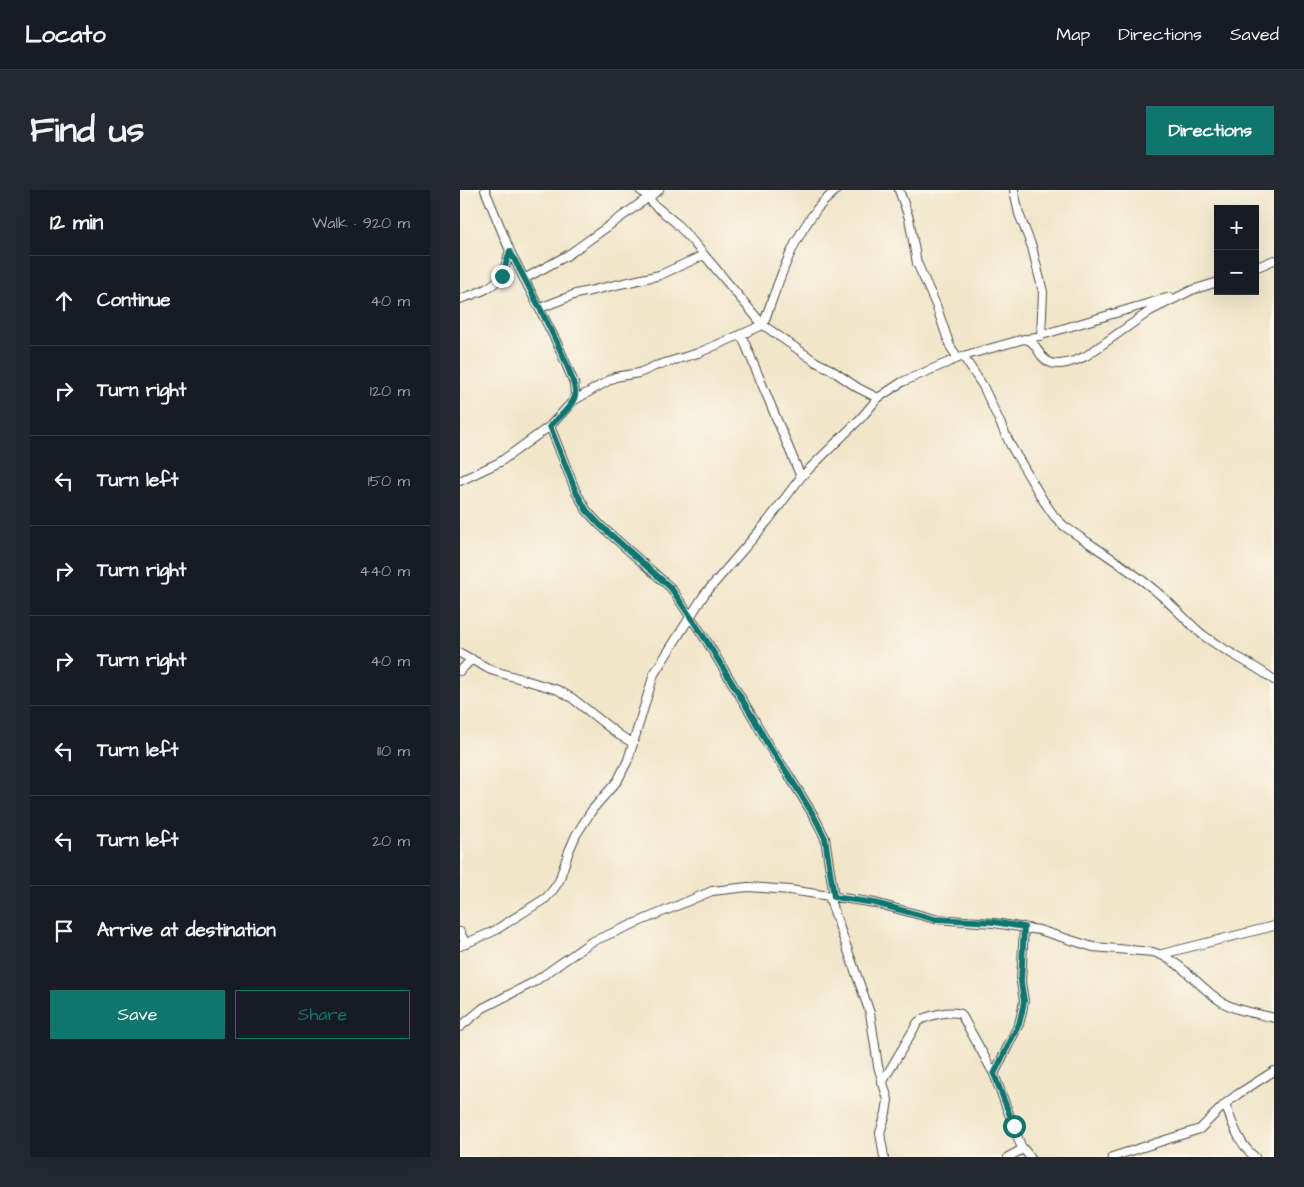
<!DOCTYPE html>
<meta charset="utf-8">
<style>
body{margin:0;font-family:"Architects Daughter",sans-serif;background:#242831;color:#f1f3f6}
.controls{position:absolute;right:15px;top:15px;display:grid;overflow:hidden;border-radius:0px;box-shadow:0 5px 20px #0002}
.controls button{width:45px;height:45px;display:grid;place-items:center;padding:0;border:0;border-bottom:1px solid #363941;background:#171b24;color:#f1f3f6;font:25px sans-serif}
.stop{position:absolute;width:15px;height:15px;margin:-11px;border:4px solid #0f766e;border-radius:50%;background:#fff}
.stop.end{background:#0f766e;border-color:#fff;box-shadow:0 1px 5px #0008}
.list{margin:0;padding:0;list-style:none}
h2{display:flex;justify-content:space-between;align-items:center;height:65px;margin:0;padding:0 20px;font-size:21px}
h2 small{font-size:16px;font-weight:400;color:#9ea1a6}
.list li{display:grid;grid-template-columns:32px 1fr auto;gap:15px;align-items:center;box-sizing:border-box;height:90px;padding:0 20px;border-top:1px solid #363941}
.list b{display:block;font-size:19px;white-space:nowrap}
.list em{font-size:16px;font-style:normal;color:#9ea1a6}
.actions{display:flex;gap:10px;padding:15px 20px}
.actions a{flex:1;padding:11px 0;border:1px solid #0f766e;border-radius:0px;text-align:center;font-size:18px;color:#0f766e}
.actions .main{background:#0f766e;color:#fff}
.icon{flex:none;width:28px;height:28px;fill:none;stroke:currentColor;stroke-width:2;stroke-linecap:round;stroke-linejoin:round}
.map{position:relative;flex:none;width:814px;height:967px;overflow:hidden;border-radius:0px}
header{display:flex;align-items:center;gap:30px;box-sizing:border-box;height:70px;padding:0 25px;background:#171b24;border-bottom:1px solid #363941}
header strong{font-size:24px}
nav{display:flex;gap:28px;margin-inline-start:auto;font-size:18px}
.intro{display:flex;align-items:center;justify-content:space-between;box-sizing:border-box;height:120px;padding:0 30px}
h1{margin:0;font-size:35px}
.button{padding:12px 22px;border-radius:0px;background:#0f766e;color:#fff;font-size:18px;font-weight:700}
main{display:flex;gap:30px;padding:0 30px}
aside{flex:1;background:#171b24;border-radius:0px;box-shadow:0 5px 20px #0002}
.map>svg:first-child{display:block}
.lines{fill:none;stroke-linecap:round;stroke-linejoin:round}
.minor-casing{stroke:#494743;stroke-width:10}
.minor{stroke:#fff;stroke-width:8}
.route{stroke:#0f766e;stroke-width:6}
</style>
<header>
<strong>Locato</strong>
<nav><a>Map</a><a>Directions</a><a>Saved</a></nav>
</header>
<div class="intro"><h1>Find us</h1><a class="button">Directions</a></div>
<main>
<aside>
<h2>12 min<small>Walk · 920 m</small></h2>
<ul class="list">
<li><svg class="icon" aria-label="ahead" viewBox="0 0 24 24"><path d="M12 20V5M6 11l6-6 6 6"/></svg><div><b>Continue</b></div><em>40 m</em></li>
<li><svg class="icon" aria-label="right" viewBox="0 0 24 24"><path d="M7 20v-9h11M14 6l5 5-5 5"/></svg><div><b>Turn right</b></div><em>120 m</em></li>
<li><svg class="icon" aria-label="left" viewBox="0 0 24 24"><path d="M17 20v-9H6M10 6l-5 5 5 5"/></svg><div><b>Turn left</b></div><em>150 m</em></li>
<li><svg class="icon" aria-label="right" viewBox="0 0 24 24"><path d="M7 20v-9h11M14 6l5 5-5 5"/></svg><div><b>Turn right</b></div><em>440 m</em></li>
<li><svg class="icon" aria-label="right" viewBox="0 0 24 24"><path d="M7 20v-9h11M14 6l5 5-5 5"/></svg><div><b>Turn right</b></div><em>40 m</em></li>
<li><svg class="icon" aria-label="left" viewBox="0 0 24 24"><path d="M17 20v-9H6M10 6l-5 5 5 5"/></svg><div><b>Turn left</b></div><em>110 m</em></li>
<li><svg class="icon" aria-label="left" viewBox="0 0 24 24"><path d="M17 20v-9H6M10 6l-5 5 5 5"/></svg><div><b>Turn left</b></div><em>20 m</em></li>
<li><svg class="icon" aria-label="arrive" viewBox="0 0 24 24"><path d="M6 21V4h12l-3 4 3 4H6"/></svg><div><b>Arrive at destination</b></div></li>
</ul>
<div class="actions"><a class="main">Save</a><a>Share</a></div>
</aside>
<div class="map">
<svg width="814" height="967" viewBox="0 0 814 967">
<rect width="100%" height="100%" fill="#fbf7ec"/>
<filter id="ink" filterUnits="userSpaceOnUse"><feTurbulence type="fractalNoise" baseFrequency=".02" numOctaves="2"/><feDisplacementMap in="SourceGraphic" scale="10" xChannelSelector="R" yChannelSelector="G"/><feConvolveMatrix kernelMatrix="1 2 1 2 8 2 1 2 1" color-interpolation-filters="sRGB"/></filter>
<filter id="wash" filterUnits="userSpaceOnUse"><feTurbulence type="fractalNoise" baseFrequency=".0096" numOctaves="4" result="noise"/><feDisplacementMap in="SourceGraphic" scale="20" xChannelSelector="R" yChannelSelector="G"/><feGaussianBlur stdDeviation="1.12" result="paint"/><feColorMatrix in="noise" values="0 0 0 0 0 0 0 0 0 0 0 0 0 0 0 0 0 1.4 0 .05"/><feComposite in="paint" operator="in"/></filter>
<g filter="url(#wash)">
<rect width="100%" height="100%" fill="#f1e6ca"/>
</g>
<g filter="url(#ink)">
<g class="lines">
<defs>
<path id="minor" d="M 25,0 L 50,61 L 98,155 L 114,193 L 115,205 L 113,211
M 199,0 L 189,7 L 193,14 L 216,33 L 235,54 L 303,135 L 356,172 L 370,179 L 398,198 L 418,208
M 439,0 L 449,28 L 457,73 L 476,115 L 490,156 L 498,168
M 554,0 L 559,24 L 572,57 L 583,102 L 581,146
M 795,78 L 814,70
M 64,89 L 108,65 L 189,7 L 180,0
M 0,109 C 14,104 34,99 42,84 C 46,77 47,68 50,61
M 80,118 L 116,104 L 200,85 L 244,65
M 281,144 L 341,287
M 568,149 L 710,107
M 503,166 L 523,196 L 551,256 L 583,310 L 594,326 L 604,336 C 635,358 669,378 698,403 C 714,416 727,432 743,445 C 765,462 792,473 814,490
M 90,236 L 116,302 L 127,321 L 140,335 L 211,398 L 246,450 L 294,529 L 308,555 L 328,584 L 354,626 L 365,648 L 374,707
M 0,291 L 40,272 L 90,236 L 113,211 L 155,187 L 179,183 L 195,176 L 238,163 L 303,135 C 318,94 330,53 357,19 C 362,12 370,6 376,0
M 0,463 L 31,480 L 98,500 L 112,508 L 159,545 L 173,553
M 0,481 L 12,469
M 369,707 L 410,823 L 418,876 L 428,910 L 426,923 L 420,943 L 424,967
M 0,742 L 6,754
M 0,756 L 34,741 L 86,708 L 93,700 L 99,691 L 109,661 L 116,645 L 132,620 L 158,590 L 168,570 L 194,484 L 244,405 L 307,332 L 341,287 L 401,228 L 418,208 L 442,192 L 503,166 L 564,149 C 577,150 577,165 587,171 C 597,178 616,171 626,166 L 690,121 L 732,100 L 758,92
M 702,764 L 814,736
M 0,837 L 23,818 L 74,792 L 131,752 L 252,701 L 288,697 L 330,700 L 415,713 L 475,729 L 534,733 L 579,740 L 633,757 L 693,762 C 720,770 737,795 759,810 C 774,821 797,823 814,828
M 534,884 L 559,834 L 562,822 L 564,811 L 561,792 L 564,737
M 422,893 L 458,832 C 467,825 491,820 501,824 L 534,884 L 561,956 L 570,967
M 765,914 C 772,932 779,955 795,967
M 548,967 L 563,959
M 652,967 L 740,939 L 765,914 L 778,904 L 814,881"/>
</defs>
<!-- minor casing -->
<use href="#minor" class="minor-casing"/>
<!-- minor -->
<use href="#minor" class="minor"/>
</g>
</g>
<g class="lines" filter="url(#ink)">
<!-- route -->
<path class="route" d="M 42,86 L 50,61 C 61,83 120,188 115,206 C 112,217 98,228 90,236 L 116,302 L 127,321 L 140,335 L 211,398 L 246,450 L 294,529 L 308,555 L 328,584 L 354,626 L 365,648 L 374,707 L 415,713 L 474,729 L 534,732 L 564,737 L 561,792 L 564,811 L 562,822 L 559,834 L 534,884 L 554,936"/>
</g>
</svg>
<div class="controls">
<button>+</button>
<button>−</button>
</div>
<div class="stop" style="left:554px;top:936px"></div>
<div class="stop end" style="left:42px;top:86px"></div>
</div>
</main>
